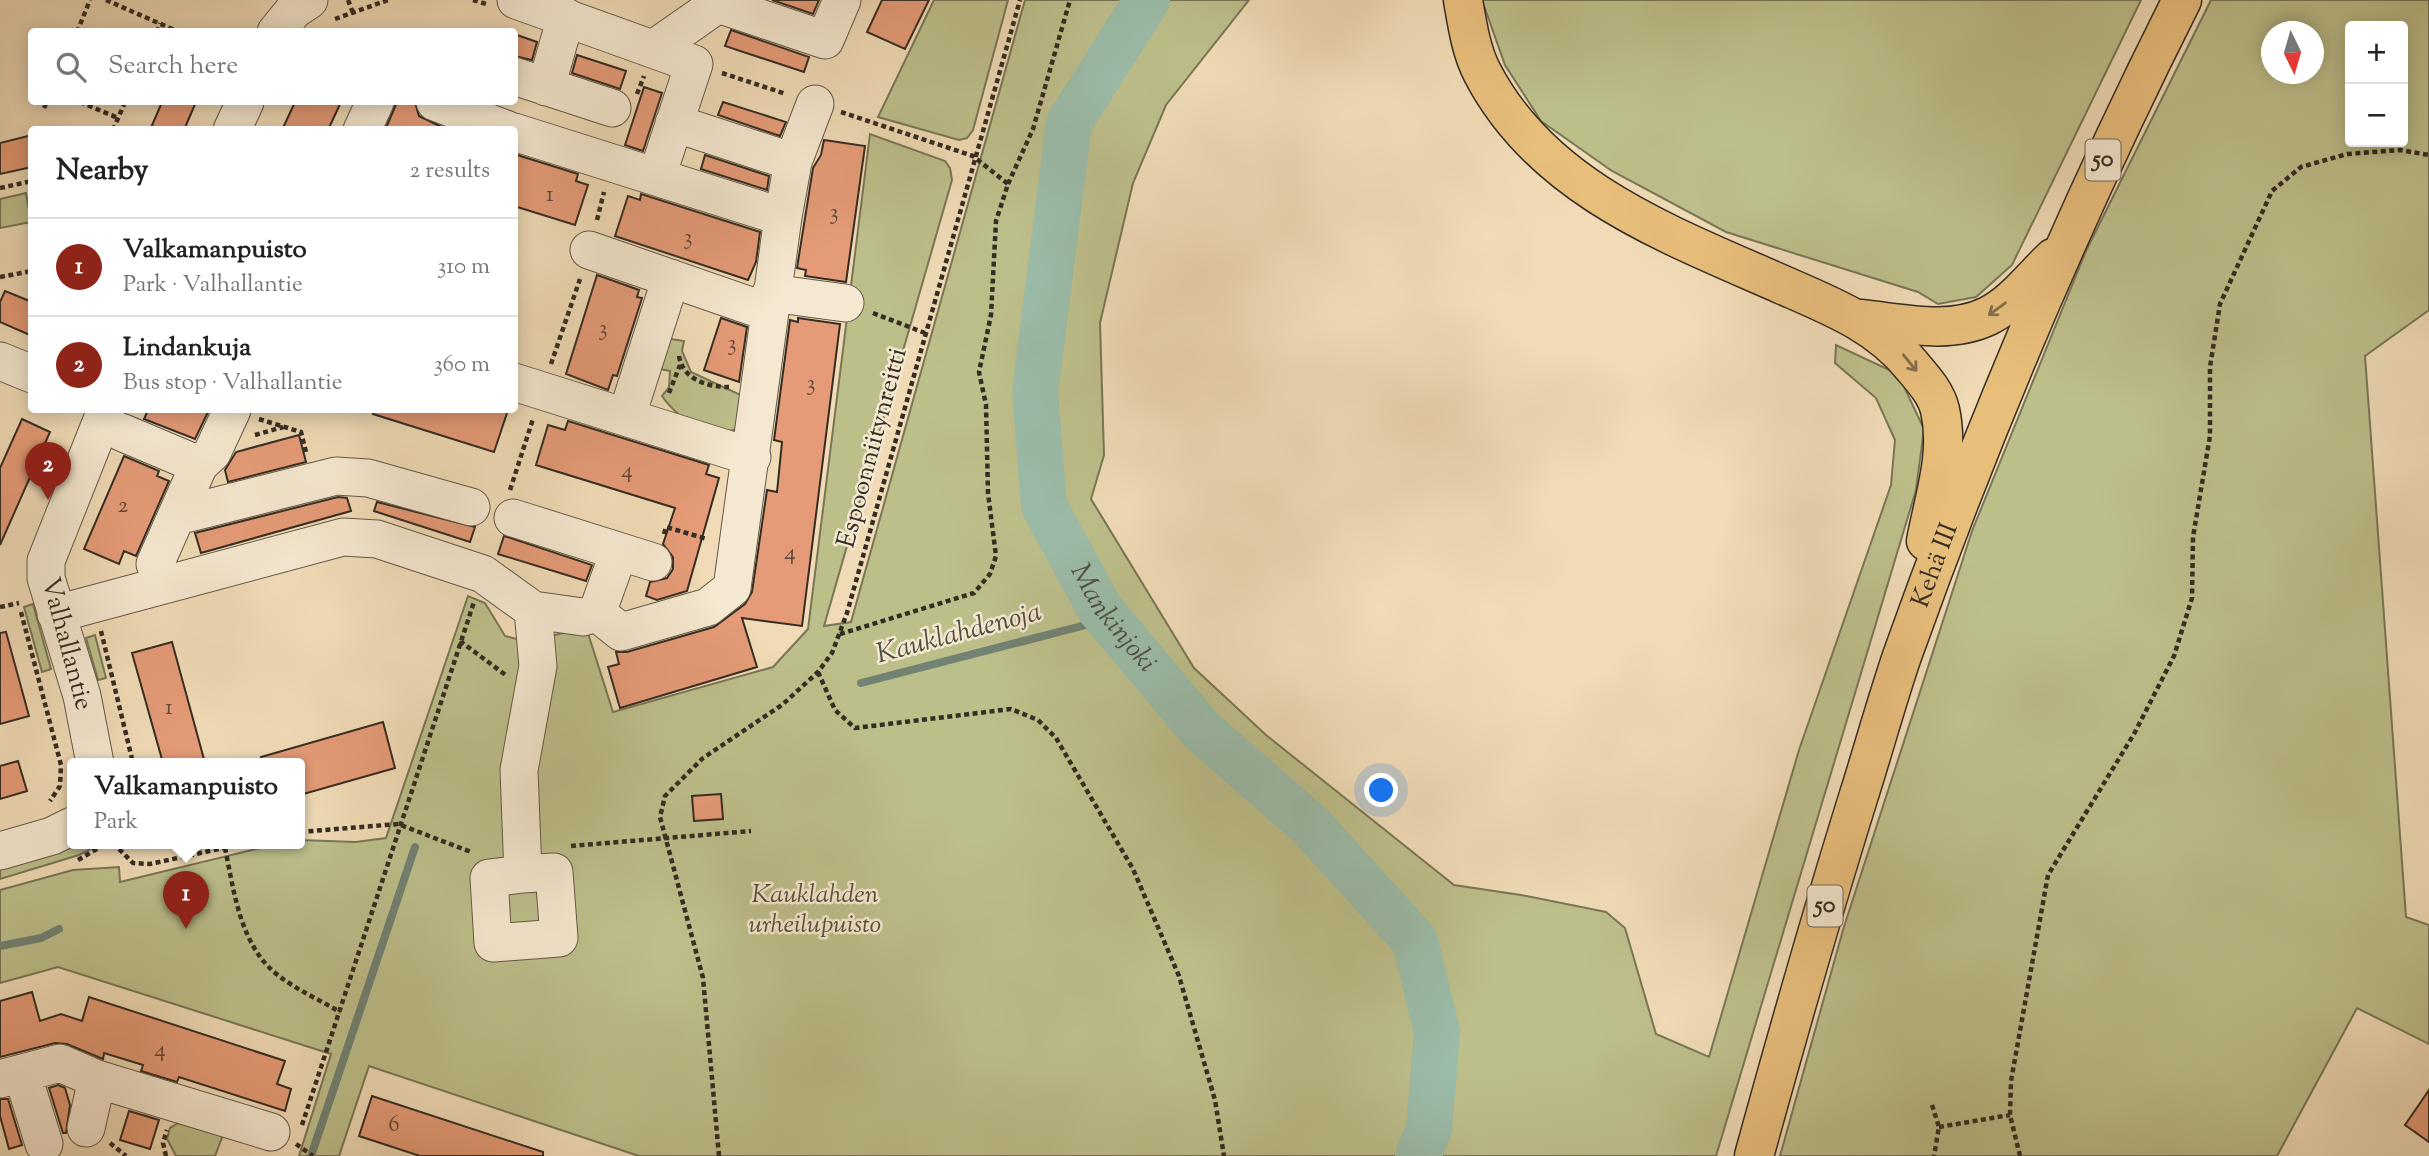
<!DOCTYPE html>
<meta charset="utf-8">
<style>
body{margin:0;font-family:"Sorts Mill Goudy",serif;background:#f6f6f6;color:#222}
.controls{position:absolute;right:21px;top:21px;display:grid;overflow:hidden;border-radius:7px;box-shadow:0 4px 18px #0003}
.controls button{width:63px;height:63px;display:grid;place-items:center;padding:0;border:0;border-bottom:2px solid #e0e0e0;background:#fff;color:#222;font:35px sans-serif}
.compass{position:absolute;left:2261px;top:21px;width:63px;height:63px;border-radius:50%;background:#fff;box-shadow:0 4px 18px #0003;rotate:175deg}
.you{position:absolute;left:1382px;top:791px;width:24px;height:24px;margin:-18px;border:5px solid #fff;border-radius:50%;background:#1a73e8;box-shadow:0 0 0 10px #1a73e833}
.badge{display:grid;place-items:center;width:46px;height:46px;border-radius:50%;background:#8f2418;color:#fff;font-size:23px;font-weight:700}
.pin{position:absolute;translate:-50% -58px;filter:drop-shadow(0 2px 4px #0008)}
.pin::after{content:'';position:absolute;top:37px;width:24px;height:21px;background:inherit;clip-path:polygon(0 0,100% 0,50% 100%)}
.popup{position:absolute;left:67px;top:758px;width:238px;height:91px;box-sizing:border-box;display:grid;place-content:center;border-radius:7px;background:#fff;filter:drop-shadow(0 2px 5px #0005);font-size:23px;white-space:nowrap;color:#767676}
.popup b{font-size:26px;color:#222}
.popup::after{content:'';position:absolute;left:50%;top:100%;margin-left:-14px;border:14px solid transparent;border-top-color:#fff}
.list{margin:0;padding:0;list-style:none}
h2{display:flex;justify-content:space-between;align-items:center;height:91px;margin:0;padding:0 28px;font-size:30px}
h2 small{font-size:23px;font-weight:400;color:#767676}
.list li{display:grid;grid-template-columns:46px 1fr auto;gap:21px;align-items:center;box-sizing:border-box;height:98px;padding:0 28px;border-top:2px solid #e0e0e0}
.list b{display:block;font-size:26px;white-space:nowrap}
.list p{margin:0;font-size:23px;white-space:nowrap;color:#767676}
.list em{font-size:23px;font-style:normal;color:#767676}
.icon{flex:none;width:38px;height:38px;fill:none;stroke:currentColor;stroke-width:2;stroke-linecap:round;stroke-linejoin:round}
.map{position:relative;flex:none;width:2429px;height:1156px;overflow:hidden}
.search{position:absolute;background:#fff;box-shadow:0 4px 18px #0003;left:28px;top:28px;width:490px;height:77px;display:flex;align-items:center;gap:18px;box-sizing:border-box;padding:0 24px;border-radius:7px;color:#767676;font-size:26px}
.panel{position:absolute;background:#fff;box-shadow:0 4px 18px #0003;left:28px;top:126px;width:490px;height:287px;border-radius:7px}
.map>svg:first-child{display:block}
.green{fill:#bdbf8b;stroke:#797657;stroke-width:2;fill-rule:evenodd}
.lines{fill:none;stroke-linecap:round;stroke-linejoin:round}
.stream{stroke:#728273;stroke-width:8}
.river{stroke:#9bbca9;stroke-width:46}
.building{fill:#e59b77;stroke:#352c23;stroke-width:2}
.minor-casing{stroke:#645848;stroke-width:39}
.highway-casing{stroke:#352c23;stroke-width:41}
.path{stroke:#352c23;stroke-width:4.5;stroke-dasharray:5 3.5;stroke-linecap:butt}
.minor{stroke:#f5e8d0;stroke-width:37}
.highway{stroke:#e8be7b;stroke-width:38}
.oneway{stroke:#866e4b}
.labels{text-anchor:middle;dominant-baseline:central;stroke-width:5;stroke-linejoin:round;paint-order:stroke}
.number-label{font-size:23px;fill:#614838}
.shield{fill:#f5e8d0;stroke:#6f6457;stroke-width:2}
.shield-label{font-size:24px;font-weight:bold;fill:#352c23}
.street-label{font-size:26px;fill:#352c23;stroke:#f5e8d0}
.park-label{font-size:26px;font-style:italic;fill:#57513d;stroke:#f5e8d0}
.water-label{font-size:28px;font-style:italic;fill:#4e5044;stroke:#f5e8d0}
</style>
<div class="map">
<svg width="2429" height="1156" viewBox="0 0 2429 1156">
<rect width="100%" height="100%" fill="#f0dbb6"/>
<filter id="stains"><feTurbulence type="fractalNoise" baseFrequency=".00286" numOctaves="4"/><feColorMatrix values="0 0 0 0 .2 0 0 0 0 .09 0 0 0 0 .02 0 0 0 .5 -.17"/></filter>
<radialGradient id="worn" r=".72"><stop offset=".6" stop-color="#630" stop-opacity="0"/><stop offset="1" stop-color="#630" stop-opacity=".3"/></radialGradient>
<!-- green -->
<path class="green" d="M 934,0 L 1008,0 L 973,130 L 967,138 L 959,140 L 878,117 Z
M 1025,0 L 1249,0 L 1166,105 L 1133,183 L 1100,323 L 1104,455 L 1091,499 L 1194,668 L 1266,735 L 1454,885 L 1521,895 L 1606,912 L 1625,928 L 1656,1034 L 1709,1057 L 1799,750 L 1891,485 L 1895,440 L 1876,398 L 1835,363 L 1836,345 L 1898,374 L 1924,429 L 1916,490 L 1716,1156 L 639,1156 L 369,1066 L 339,1156 L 299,1156 L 331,1054 L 58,967 L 0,983 L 0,890 L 73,870 L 119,867 L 120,882 L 281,843 L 300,843 L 300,840 L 356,842 L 386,838 L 468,596 L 485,603 L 505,636 L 528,642 L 586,627 L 613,712 L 773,667 L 808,629 L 870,134 L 945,161 L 950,168 L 952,180 L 824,626 L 851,622 Z
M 1482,0 L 2141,0 L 2012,265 L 1976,297 L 1938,304 L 1918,292 L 1726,232 L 1612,171 L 1541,121 L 1505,65 Z
M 2211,0 L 2429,0 L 2429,310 L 2365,356 L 2406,917 L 2429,925 L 2429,1044 L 2357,1008 L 2277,1156 L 1780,1156 L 1843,930 L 1972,531 L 2086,251 ZM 2350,26 L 2403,26 L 2403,142 L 2350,142 ZM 2272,32 L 2314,32 L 2314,74 L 2272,74 Z
M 26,193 L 31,222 L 0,228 L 0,199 Z
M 671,339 L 684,341 L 682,351 L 691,372 L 745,397 L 740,429 L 721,432 L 695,430 C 684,418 670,409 662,396 L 669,387 L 670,371 L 655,368 L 660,351 Z
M 33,604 L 51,669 L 42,672 L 24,607 Z
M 95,635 L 106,678 L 98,680 L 86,638 Z
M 82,843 L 102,843 L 79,855 L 0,879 L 0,868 Z
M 180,1122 L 223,1135 L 215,1156 L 176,1156 L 167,1139 L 170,1128 Z"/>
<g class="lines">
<!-- stream -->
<path class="stream" d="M 861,683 L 1109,619
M 0,946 L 41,938 L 59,929
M 311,1156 L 415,847"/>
<!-- river -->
<path class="river" id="s1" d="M 1147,0 L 1069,123 L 1035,392 L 1044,506 L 1100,609 L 1201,730 L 1310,825 L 1415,941 L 1437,1032 L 1429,1129 L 1418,1156"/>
</g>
<!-- building -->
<path class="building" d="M 772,0 L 819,0 L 813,14 Z
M 882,0 L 929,0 L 905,49 L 867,32 Z
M 731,30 L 809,57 L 804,72 L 725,46 Z
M 514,34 L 537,42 L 532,60 L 514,56 Z
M 577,55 L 626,71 L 620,89 L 572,73 Z
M 644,87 L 662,93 L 643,151 L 625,145 Z
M 162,102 L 196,102 L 184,130 L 150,130 Z
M 295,102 L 341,102 L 328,130 L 282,130 Z
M 397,102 L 415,102 L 419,116 L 448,130 L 385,130 Z
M 723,102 L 786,122 L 780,136 L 718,115 Z
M 32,135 L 32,167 L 0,174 L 0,143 Z
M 824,140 L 865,146 L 846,282 L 805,276 L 806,270 L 797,268 L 813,168 L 821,155 Z
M 514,154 L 578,174 L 576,181 L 588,185 L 575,225 L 514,206 Z
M 705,155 L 769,176 L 767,190 L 701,169 Z
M 641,194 L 760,232 L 756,262 L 748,280 L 615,236 L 628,196 L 640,200 Z
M 597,275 L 639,290 L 637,297 L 642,298 L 617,376 L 613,375 L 608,390 L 566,374 Z
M 5,291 L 32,302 L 32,336 L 0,322 L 0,302 Z
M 721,318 L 747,327 L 739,382 L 704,370 Z
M 798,318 L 840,324 L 802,626 L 742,618 L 757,667 L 620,708 L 608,667 L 619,664 L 616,652 L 627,652 L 714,627 L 745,604 L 752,592 L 767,490 L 777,492 L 782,442 L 774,440 L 790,320 L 798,322 Z
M 148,410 L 209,410 L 195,439 L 144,419 Z
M 374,410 L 508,410 L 494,452 L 373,414 Z
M 22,419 L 50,432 L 0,545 L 0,468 Z
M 568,421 L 709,465 L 706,474 L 719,478 L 687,591 L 657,600 L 646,596 L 650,582 L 667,578 L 673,569 L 673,557 L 663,544 L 675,508 L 536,465 L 548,425 L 565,430 Z
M 299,435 L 306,462 L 228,482 L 225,470 L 236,452 Z
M 124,456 L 159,471 L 157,476 L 169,481 L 136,556 L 124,551 L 119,564 L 84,549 Z
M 338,497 L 347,498 L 351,511 L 201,553 L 195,533 Z
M 377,502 L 475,527 L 470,542 L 374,511 Z
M 504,536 L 592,565 L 586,581 L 498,554 Z
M 6,632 L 29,716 L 0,724 L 0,633 Z
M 172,642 L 205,763 L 163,763 L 132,653 Z
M 383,722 L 395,768 L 300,795 L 300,763 L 261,763 L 261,757 Z
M 18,761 L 27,791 L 0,799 L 0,766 Z
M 721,794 L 723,819 L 694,821 L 692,796 Z
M 32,992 L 40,1021 L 61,1014 L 82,1021 L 89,997 L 285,1061 L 277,1084 L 291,1089 L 285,1111 L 179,1077 L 177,1082 L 141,1071 L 143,1065 L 104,1053 L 103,1059 L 67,1044 L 55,1043 L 0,1057 L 0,1001 Z
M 58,1085 L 65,1088 L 70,1105 L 66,1133 L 63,1133 L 49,1088 Z
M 2429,1090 L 2429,1142 L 2405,1125 Z
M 372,1096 L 543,1152 L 543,1156 L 420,1156 L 359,1136 Z
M 0,1099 L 8,1099 L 22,1145 L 9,1149 L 0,1116 Z
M 129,1111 L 159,1120 L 150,1149 L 120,1140 Z"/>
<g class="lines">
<defs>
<path id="minor" d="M 516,0 L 694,64 L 657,176
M 276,32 L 294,10 L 309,0
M 655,48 L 718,4 L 825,40 L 842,0
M 514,76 L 612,108
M 546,87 L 566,17
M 435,102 L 508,130
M 674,123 L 793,162
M 232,130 L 245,102
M 362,130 L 375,102
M 514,132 L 783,217
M 589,250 L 768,312
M 771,293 L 845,303
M 0,361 L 32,374
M 514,382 L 752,457
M 627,415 L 671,278
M 121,432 L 199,465
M 189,513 L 336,476 L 368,478 L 471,507
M 513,518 L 653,562
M 155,564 L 199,465 L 212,453 L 232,410
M 597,613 L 621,632 L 708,607 L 732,588 L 783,217 L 793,162 L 815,104
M 56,614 L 343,537 L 377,539 L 483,574 L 533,610 L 583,617 L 597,613 L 619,552
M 95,763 L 82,696 L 46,578 L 46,561 L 106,410
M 0,851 L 52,836 L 72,826
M 523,874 L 554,872 L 559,938 L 493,943 L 489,878 L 523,874 L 519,770 L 538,666 L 533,610
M 22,1073 L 44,1144
M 0,1079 L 60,1063 L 97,1079 L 271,1132
M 86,1128 L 97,1079"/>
<g id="highway">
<path d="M 1463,0 C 1467,23 1471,51 1482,72 C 1542,189 1670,235 1783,285 C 1831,306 1878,324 1912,366 C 1923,379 1936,393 1940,410 C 1950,454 1934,498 1926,541"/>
<path d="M 1860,319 C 1902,323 1949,335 1988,316 C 2013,304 2033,277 2053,258"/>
<path id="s2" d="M 1754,1156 C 1787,1036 1821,917 1858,798 C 1873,751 1886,703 1902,656 C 1982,432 2075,212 2182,0"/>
</g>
</defs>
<!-- minor casing -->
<use href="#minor" class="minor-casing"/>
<!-- highway casing -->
<use href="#highway" class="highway-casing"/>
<!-- path -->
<path class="path" d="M 106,0 L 179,32
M 348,0 L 353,13
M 473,0 L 486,4
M 335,19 L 388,0
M 77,32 L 90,0
M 157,32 L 160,23
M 722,73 L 786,94
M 637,94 L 644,76
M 80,102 L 118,118
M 44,108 L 47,102
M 113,130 L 125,102
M 1008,184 L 1033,129 L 1070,0
M 0,188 L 32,181
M 597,220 L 604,192
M 0,277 L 32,271
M 873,313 L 925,333
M 679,356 C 683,380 708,387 729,387
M 551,364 L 580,279
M 669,393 L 680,365
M 259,419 L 301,432 L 306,452
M 255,435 L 283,427
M 510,490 L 533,419
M 664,534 L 666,527 L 707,539
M 0,607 L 19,603
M 21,612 L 61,765 L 60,786 L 50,801
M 101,631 L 133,763
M 840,634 L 974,593 L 990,574 L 996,556 L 988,493 L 986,405 L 979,372 L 991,315 L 996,221 L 1008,184 L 973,156 L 841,112
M 460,641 L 507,676
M 818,672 L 835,710 L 855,728 L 1011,709 L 1038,720 L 1056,738 L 1133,869 L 1179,976 L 1215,1100 L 1224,1156
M 300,832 L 398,824 L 471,852
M 113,843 L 133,863 L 150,864 L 246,843
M 571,846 L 751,831
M 225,848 C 234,891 240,947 279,976 C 297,990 320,1000 340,1012
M 78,860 L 107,843
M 1932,1105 L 1939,1127 L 1934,1156
M 302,1125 L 474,602
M 1939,1127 L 2010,1115
M 110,1143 L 126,1156
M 296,1144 L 313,1156
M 166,1156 L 163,1143 L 167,1130
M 719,1156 L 703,978 L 660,817 L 665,796 L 703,758 L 782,705 L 818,672 L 832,653 L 847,613 L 1020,0
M 2020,1156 L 2010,1115 L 2011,1081 L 2048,875 L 2134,734 L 2174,656 L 2192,598 L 2193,537 L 2210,436 L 2210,367 L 2220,304 L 2272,191 L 2301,167 L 2347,154 L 2400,150 L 2429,155"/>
<!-- minor -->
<use href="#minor" class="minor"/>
<!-- highway -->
<use href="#highway" class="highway"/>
</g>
<!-- one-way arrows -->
<defs><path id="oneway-shaft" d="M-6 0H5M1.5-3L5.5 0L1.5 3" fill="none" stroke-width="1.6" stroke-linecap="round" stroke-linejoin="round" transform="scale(1.75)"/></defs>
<g class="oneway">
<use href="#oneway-shaft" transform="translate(1997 309) rotate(144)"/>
<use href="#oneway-shaft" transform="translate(1910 363) rotate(51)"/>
</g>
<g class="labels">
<!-- number labels -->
<g class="number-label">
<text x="550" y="195">1</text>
<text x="834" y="213">3</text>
<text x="688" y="238">3</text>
<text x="603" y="329">3</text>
<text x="732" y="344">3</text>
<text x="811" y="384">3</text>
<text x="627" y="471">4</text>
<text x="123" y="506">2</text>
<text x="790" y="553">4</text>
<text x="169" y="708">1</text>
<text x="160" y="1050">4</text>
<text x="394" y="1125">6</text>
</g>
<!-- shield labels -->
<g class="shield">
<rect x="2085.5" y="139.5" width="35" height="41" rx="5"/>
<rect x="1807.5" y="885.5" width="35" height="41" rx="5"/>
</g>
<g class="shield-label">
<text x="2103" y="160">50</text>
<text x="1825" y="906">50</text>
</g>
<!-- street labels -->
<g class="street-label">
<text transform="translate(873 448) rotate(-75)">Espoonniitynreitti</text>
<text stroke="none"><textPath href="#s2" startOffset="618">Kehä III</textPath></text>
<text transform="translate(66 644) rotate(75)">Valhallantie</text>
</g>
<!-- park labels -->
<g class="park-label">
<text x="815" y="895">Kauklahden<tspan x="815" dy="30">urheilupuisto</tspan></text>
</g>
<!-- water labels -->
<g class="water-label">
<text stroke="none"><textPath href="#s1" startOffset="663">Mankinjoki</textPath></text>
<text transform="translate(959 634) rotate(-15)">Kauklahdenoja</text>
</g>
</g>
<rect width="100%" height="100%" filter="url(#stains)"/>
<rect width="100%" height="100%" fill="url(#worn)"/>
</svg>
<div class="controls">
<button>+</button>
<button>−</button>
</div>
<svg class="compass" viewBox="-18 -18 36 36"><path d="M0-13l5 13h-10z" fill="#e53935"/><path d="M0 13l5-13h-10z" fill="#767676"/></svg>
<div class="you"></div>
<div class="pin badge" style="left:186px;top:929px">1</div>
<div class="popup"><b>Valkamanpuisto</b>Park</div>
<div class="pin badge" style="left:48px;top:500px">2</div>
<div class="search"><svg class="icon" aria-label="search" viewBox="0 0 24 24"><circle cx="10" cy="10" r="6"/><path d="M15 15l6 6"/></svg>Search here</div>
<section class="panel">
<h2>Nearby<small>2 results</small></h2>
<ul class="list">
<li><span class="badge">1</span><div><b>Valkamanpuisto</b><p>Park · Valhallantie</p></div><em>310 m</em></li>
<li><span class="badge">2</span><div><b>Lindankuja</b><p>Bus stop · Valhallantie</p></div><em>360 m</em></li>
</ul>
</section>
</div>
